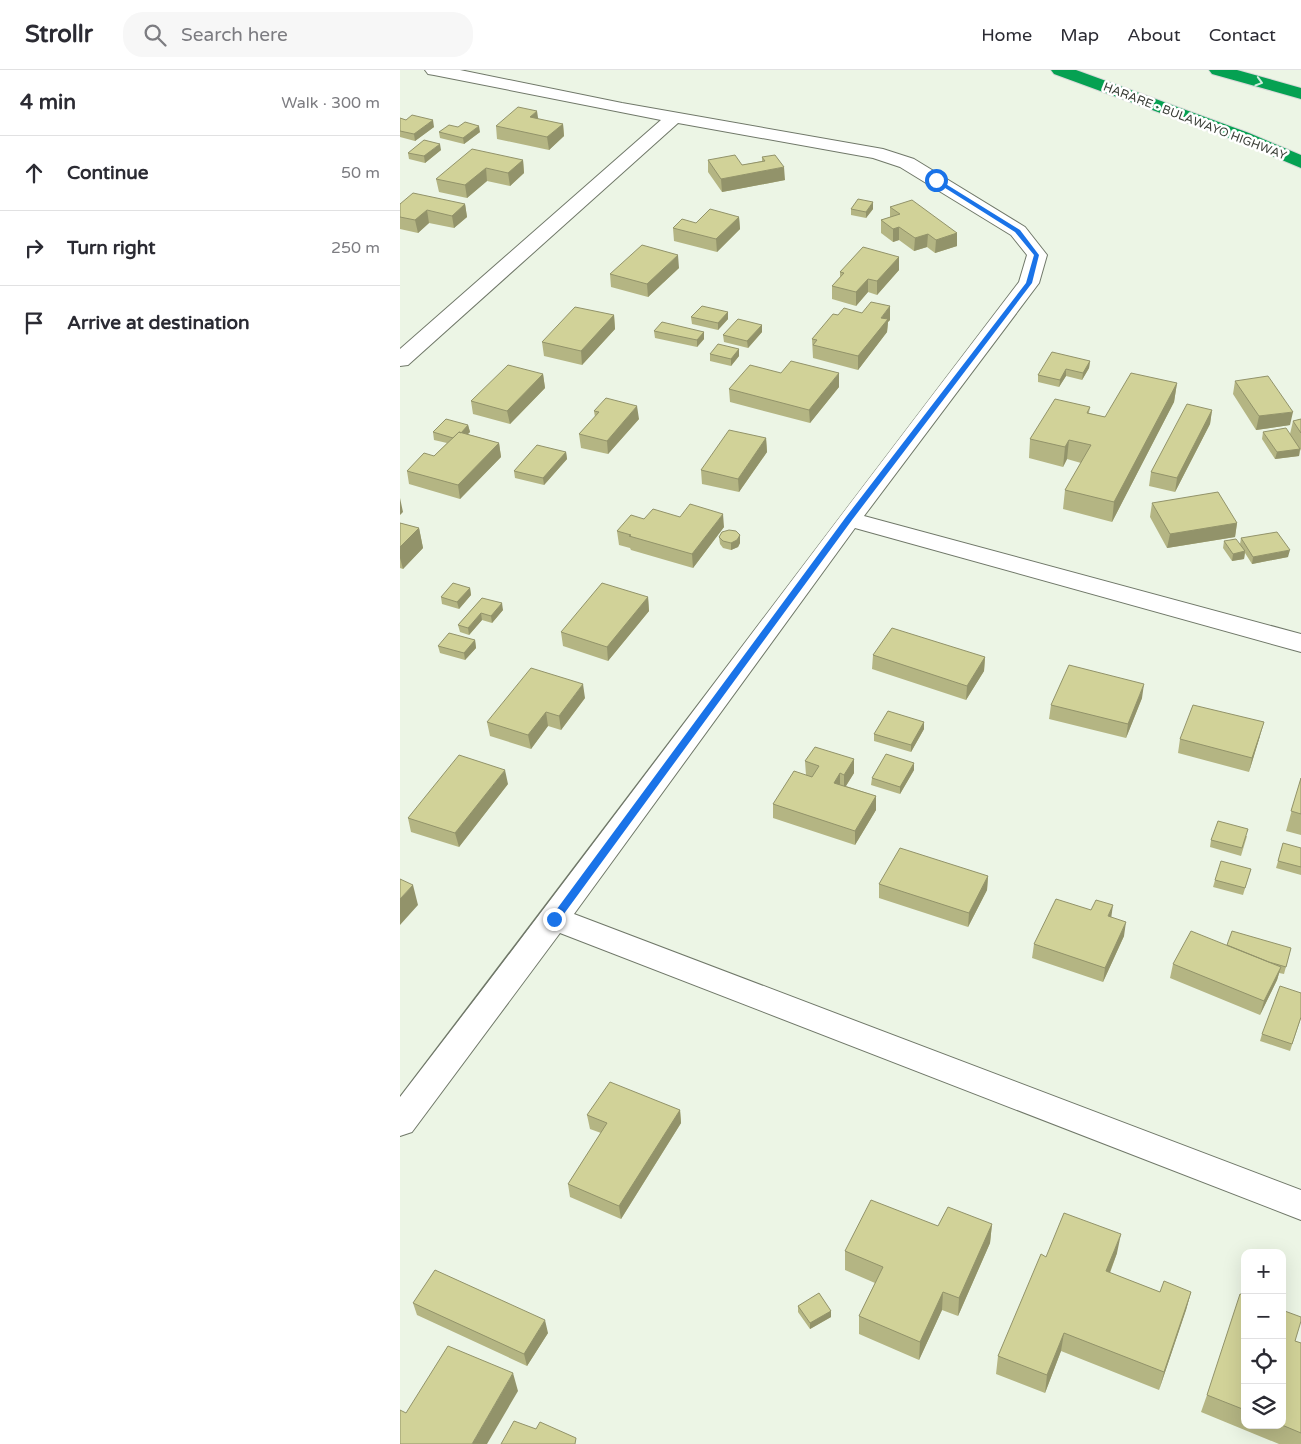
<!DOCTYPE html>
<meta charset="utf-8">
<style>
body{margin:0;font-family:"Varela Round",sans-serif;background:#f7f7f7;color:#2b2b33}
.controls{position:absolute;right:15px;bottom:15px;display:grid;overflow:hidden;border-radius:10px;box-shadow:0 5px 20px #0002}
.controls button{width:45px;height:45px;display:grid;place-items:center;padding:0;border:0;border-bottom:1px solid #e1e1e2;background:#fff;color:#2b2b33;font:25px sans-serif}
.stop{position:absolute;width:15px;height:15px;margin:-11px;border:4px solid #1a73e8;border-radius:50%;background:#fff}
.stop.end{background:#1a73e8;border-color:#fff;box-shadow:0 1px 5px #0008}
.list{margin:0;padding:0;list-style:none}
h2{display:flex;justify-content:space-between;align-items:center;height:65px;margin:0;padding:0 20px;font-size:21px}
h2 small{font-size:16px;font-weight:400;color:#7c7c81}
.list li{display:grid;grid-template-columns:32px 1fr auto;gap:15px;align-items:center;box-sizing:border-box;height:75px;padding:0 20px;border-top:1px solid #e1e1e2}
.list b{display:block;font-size:19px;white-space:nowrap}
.list em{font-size:16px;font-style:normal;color:#7c7c81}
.icon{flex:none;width:28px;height:28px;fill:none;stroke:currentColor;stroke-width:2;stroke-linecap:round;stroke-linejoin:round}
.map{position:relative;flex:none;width:901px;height:1374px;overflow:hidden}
header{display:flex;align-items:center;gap:30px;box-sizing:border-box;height:70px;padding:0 25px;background:#fff;border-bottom:1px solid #e1e1e2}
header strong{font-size:24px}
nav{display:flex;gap:28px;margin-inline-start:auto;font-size:18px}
.search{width:350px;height:45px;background:#f7f7f7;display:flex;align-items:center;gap:12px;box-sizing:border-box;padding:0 18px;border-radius:20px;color:#7c7c81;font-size:19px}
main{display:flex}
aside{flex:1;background:#fff}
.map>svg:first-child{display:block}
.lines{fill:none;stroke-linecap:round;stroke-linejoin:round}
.minor-casing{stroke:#707869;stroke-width:2}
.highway-casing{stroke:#d7d8d7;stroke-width:2}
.minor{fill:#fff;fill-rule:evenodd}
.highway{fill:#05a152;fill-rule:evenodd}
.wall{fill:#b4b583}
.shaded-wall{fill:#92936a}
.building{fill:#d1d298;stroke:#92936a}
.oneway{stroke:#cdecdc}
.route{fill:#1a73e8}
.labels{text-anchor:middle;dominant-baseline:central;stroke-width:5;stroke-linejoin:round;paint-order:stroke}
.far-street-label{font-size:12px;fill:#393d36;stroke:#fff}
</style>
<header>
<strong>Strollr</strong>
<div class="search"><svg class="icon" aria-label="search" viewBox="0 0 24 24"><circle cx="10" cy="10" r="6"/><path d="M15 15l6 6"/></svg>Search here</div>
<nav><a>Home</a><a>Map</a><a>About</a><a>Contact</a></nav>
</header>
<main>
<aside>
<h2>4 min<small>Walk · 300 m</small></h2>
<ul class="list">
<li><svg class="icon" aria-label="ahead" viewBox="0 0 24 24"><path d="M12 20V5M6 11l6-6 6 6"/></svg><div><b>Continue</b></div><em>50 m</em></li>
<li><svg class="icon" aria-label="right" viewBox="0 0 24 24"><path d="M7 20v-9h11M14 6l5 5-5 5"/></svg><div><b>Turn right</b></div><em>250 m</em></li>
<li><svg class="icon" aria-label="arrive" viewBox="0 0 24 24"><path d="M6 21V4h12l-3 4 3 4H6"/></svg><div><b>Arrive at destination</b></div></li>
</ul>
</aside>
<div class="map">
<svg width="901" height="1374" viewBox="0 0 901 1374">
<rect width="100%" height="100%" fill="#ecf5e5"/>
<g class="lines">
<defs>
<path id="minor" d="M 25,0 L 60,0 L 222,33 L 483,79 L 514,89 L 625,157 L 647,185 L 639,213 L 464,446 L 901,564 L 901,582 L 455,458 L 174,844 L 901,1120 L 901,1150 L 160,863 L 12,1062 L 0,1066 L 0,1027 C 208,757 411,482 619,212 L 627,185 L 611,165 L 500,97 L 473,88 L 278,53 L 8,295 L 0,296 L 0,279 L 261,50 L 34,5 L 28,4 Z"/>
<path id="highway" d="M 651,0 L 676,0 L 849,63 L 901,85 L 901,98 L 837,71 L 654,4 Z
M 809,0 L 837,0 L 901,18 L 901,29 L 812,4 Z"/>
</defs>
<!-- minor casing -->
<use href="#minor" class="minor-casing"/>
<!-- highway casing -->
<use href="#highway" class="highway-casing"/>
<!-- minor -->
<use href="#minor" class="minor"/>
<!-- highway -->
<use href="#highway" class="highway"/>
</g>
<!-- wall -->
<path class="wall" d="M 0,48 L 6,50 L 34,57 L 15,71 L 0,67 Z
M 138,49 L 163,54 L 164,66 L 149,80 L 97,69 L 96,56 Z
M 39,62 L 80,62 L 64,74 L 40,68 Z
M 41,80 L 25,93 L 9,89 L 8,83 Z
M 362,87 L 385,110 L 322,122 L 308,102 L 308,90 L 342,95 L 362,91 Z
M 123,90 L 124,103 L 110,116 L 87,111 L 67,128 L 39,122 L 36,109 Z
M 0,134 L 65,134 L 67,147 L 54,158 L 29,153 L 18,163 L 0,159 Z
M 490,137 L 557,163 L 557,176 L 535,183 L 527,177 L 514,181 L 499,170 L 493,172 L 481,163 L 481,150 L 490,147 Z
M 451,139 L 473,139 L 466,148 L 451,145 Z
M 339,147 L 340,159 L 317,182 L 274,171 L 273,158 L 296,153 Z
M 499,187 L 499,200 L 477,225 L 468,222 L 456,236 L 432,229 L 432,216 L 440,207 L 440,202 Z
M 279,198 L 248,227 L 211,217 L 210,204 Z
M 328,242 L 328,249 L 318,260 L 292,254 L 291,247 Z
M 214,245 L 215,259 L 182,295 L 144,286 L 142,272 Z
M 438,245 L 490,250 L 488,252 L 487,262 L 458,300 L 413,288 L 412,269 Z
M 362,255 L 362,262 L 348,278 L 324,272 L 323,265 Z
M 254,261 L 304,262 L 304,269 L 297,277 L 255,268 Z
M 339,279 L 339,286 L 331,296 L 310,291 L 310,284 Z
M 690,291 L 689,298 L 682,310 L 666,306 L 659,317 L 638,312 L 638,305 Z
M 143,304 L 145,318 L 110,354 L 73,344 L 71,331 Z
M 835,311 L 890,355 L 856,360 L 833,324 Z
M 777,313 L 774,332 L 712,452 L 663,439 L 665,420 L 681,393 L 667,389 L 663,397 L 629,388 L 630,369 L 690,337 L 689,343 L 705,347 Z
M 439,317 L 410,353 L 330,332 L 329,319 Z
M 812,340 L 810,354 L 775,422 L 749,416 L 751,402 Z
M 194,341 L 239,349 L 208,384 L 181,378 L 179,364 L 195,347 Z
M 901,349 L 901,381 L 900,379 L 899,386 L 875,389 L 862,369 L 863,362 L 890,364 L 893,351 Z
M 68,355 L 70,362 L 67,364 L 99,373 L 101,387 L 60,429 L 9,414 L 7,401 L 34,386 L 47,373 L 34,370 L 33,362 Z
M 366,368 L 367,382 L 339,422 L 302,414 L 301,400 Z
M 166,382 L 167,389 L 144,415 L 115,408 L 114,401 Z
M 752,433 L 837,453 L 835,467 L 767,478 L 750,447 Z
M 280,447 L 324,457 L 293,498 L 231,480 L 230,478 L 219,475 L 217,461 L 244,449 Z
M 0,453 L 19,458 L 23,478 L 3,499 L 0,498 Z
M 340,465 L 340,473 L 338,477 L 331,480 L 323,478 L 320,474 L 319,467 Z
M 841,468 L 888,487 L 852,494 L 845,483 L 844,489 L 832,491 L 823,478 L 824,471 L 840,474 Z
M 70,518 L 71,525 L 59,539 L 42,534 L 41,527 Z
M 248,527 L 249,541 L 208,591 L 163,576 L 161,562 Z
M 82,528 L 103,540 L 92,553 L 82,550 L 69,565 L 60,562 L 58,555 Z
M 75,570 L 76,578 L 65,590 L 40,583 L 38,576 Z
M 473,585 L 585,587 L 584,601 L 566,630 L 472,599 Z
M 185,628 L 161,660 L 148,656 L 131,679 L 90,666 L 87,652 Z
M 742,628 L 726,668 L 649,649 L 651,635 Z
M 524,652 L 524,659 L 511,682 L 474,671 L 474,664 Z
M 860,666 L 849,702 L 778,683 L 780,669 Z
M 454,689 L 454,703 L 446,716 L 476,726 L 476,740 L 455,775 L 373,748 L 373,734 L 406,705 L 405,691 Z
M 514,700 L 500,724 L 471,715 L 472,708 Z
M 901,708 L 901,765 L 886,761 Z
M 108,714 L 59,777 L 11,762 L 8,748 Z
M 847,766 L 841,786 L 810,777 L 811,770 Z
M 901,778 L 901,805 L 876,798 L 878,791 Z
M 851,799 L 843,825 L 813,817 L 815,810 Z
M 588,806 L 587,820 L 568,857 L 479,828 L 479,814 Z
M 711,847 L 724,866 L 703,912 L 632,888 L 634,874 Z
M 827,875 L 891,878 L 884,904 L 879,903 L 877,910 L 860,945 L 770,908 L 773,894 Z
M 901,948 L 890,981 L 860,971 L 862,964 Z
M 280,1040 L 281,1053 L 221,1149 L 170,1127 L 168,1114 L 201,1063 L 190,1059 L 187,1045 Z
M 592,1154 L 590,1173 L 558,1246 L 542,1240 L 519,1290 L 459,1264 L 459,1246 L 475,1213 L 445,1200 L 445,1181 L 538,1156 Z
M 717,1183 L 710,1203 L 760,1222 L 791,1222 L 786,1240 L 759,1320 L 661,1281 L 645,1323 L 596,1304 L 598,1286 L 646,1187 Z
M 845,1225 L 845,1355 L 882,1355 L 895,1271 L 901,1273 L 901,1374 L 879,1374 L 801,1342 L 807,1325 Z
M 13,1233 L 148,1263 L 127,1296 L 17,1245 Z
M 398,1236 L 431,1241 L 431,1247 L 410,1259 L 398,1242 Z"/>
<!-- shaded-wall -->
<path class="shaded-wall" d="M 137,41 L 139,54 L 130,47 Z
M 33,50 L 34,57 L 15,71 L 14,64 Z
M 163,54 L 164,66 L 149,80 L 147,67 Z
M 79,56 L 80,62 L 64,74 L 63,68 Z
M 40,74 L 41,80 L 25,93 L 24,86 Z
M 123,90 L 124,103 L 110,116 L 108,103 Z
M 384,97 L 385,110 L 322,122 L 321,109 Z
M 86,98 L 87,111 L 67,128 L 65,115 Z
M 473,132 L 473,139 L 466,148 L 466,142 Z
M 65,134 L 67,147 L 54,158 L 52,146 Z
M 27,140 L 29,153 L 18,163 L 15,150 Z
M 339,147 L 340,159 L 317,182 L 316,169 Z
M 499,157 L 499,170 L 493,172 L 493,159 Z
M 557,163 L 557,176 L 535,183 L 536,170 Z
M 528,164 L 527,177 L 514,181 L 515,168 Z
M 278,185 L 279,198 L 248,227 L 247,214 Z
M 499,187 L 499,200 L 477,225 L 477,211 Z
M 468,209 L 468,222 L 456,236 L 456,222 Z
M 490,236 L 490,250 L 488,252 L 487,262 L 458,300 L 458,286 L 481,248 Z
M 328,242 L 328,249 L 318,260 L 318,253 Z
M 214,245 L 215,259 L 182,295 L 181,281 Z
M 362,255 L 362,262 L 348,278 L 347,271 Z
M 304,262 L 304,269 L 297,277 L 297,270 Z
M 339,279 L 339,286 L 331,296 L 331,289 Z
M 690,291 L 689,298 L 682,310 L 683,303 Z
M 666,299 L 666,306 L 659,317 L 660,310 Z
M 439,303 L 439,317 L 410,353 L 409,340 Z
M 143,304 L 145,318 L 110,354 L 107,341 Z
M 777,313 L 774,332 L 712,452 L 714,432 Z
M 237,336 L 239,349 L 208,384 L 207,371 Z
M 812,340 L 810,354 L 775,422 L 777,408 Z
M 893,342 L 890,355 L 856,360 L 859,346 Z
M 68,355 L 70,362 L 56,376 L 55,369 Z
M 366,368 L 367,382 L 339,422 L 338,409 Z
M 669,370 L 667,389 L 663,397 L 665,377 Z
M 99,373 L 101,387 L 60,429 L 58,415 Z
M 900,379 L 899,386 L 875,389 L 877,382 Z
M 166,382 L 167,389 L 144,415 L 143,408 Z
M 0,428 L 3,442 L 0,445 Z
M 323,444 L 324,457 L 293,498 L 292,484 Z
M 837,453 L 835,467 L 767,478 L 770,464 Z
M 19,458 L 23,478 L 3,499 L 0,488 L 0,477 Z
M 340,465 L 340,473 L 338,477 L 331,480 L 331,473 Z
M 890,480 L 888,487 L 852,494 L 853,487 Z
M 845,481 L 844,489 L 832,491 L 833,484 Z
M 70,518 L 71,525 L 59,539 L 57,532 Z
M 248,527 L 249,541 L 208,591 L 207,577 Z
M 102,533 L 103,540 L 92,553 L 91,546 Z
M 81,543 L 82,550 L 69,565 L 68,558 Z
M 75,570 L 76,578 L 65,590 L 64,583 Z
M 585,587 L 584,601 L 566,630 L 567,616 Z
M 183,614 L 185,628 L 161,660 L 159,646 Z
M 744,614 L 742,628 L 726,668 L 728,654 Z
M 146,642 L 148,656 L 131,679 L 128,665 Z
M 524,652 L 524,659 L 511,682 L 511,675 Z
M 864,652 L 860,666 L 849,702 L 852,688 Z
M 454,689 L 454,703 L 444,719 L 444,705 Z
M 514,693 L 514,700 L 500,724 L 500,717 Z
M 105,700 L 108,714 L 59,777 L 55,763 Z
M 440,703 L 440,718 L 434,713 Z
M 476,726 L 476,740 L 455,775 L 455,761 Z
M 588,806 L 587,820 L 568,857 L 569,843 Z
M 13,815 L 18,835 L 0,855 L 0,829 Z
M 713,835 L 711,849 L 708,846 Z
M 726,852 L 724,866 L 703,912 L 705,898 Z
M 881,897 L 877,910 L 860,945 L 864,931 Z
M 280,1040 L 281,1053 L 221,1149 L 219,1136 Z
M 592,1154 L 590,1173 L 558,1246 L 559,1228 Z
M 721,1164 L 717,1183 L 703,1220 L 706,1201 Z
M 543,1222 L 542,1240 L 519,1290 L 520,1272 Z
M 791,1222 L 786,1240 L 759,1320 L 764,1302 Z
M 431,1241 L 431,1247 L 410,1259 L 410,1253 Z
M 145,1250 L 148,1263 L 127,1296 L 124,1284 Z
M 664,1263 L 661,1281 L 645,1323 L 647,1305 Z
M 113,1303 L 118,1321 L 87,1374 L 72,1374 Z"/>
<!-- building -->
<path class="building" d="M 118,37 L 137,41 L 130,47 L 163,54 L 147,67 L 96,56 Z
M 12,45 L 33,50 L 14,64 L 0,61 L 0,48 L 6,50 Z
M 65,52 L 79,56 L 63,68 L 39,62 L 49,55 L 58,57 Z
M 24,70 L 40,74 L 24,86 L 8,83 Z
M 72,79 L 123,90 L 108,103 L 86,98 L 65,115 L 36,109 Z
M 335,85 L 342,95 L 365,91 L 362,87 L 375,85 L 384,97 L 321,109 L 308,90 Z
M 13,123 L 65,134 L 52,146 L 27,140 L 15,150 L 0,147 L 0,134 Z
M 458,129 L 473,132 L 466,142 L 451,139 Z
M 512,130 L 557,163 L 536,170 L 528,164 L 515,168 L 499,157 L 493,159 L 481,150 L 500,144 L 490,137 Z
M 310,139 L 339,147 L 316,169 L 273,158 L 282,149 L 296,153 Z
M 242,175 L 278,185 L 247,214 L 210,204 Z
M 463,177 L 499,187 L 477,211 L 468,209 L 456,222 L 432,216 L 444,203 L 440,202 Z
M 471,232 L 490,236 L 481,248 L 488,249 L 458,286 L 413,275 L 417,270 L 412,269 L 433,244 L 438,245 L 444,238 L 462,243 Z
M 302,236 L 328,242 L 318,253 L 291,247 Z
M 175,237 L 214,245 L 181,281 L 142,272 Z
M 338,249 L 362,255 L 347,271 L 323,265 Z
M 262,252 L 304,262 L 297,270 L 254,261 Z
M 318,274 L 339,279 L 331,289 L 310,284 Z
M 652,282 L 690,291 L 683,303 L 666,299 L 660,310 L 638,305 Z
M 391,291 L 439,303 L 409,340 L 329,319 L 350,295 L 381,303 Z
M 108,295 L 143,304 L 107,341 L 71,331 Z
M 731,303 L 777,313 L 714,432 L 665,420 L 691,375 L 669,370 L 665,377 L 630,369 L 655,329 L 690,337 L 687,343 L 705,347 Z
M 868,306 L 893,342 L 859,346 L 835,311 Z
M 206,328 L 237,336 L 207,371 L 179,364 L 199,342 L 194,341 Z
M 787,334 L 812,340 L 777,408 L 751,402 Z
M 46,349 L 68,355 L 61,363 L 59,362 L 53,368 L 33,362 Z
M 901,349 L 901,363 L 893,351 Z
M 886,358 L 900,379 L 877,382 L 863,362 Z
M 329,360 L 366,368 L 338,409 L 301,400 Z
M 59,362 L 99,373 L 58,415 L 7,401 L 24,383 L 34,386 Z
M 137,375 L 166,382 L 143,408 L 114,401 Z
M 818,422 L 837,453 L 770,464 L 752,433 Z
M 290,434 L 323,444 L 292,484 L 229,466 L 231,465 L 217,461 L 231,445 L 244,449 L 253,439 L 280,447 Z
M 0,453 L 19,458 L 0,477 Z
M 329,460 L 336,461 L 340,465 L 337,470 L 331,473 L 323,471 L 319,467 L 322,462 Z
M 877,462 L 890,480 L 853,487 L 841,468 Z
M 836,469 L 845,481 L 833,484 L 824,471 Z
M 53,513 L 70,518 L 57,532 L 41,527 Z
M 202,513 L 248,527 L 207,577 L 161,562 Z
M 82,528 L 102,533 L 91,546 L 81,543 L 68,558 L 58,555 Z
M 492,558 L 585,587 L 567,616 L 473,585 Z
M 49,563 L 75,570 L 64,583 L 38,576 Z
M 669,595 L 744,614 L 728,654 L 651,635 Z
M 131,598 L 183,614 L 159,646 L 146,642 L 128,665 L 87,652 Z
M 793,635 L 864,652 L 852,688 L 780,669 Z
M 488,641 L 524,652 L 511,675 L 474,664 Z
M 415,677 L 454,689 L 444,705 L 440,703 L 434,713 L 476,726 L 455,761 L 373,734 L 394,701 L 412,707 L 419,696 L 405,691 Z
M 486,684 L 514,693 L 500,717 L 472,708 Z
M 59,685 L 105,700 L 55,763 L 8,748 Z
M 901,708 L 901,744 L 891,741 Z
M 818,751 L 848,759 L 842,778 L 811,770 Z
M 883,773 L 901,778 L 901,797 L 878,791 Z
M 500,778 L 588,806 L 569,843 L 479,814 Z
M 821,791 L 851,799 L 845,818 L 815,810 Z
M 0,809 L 13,815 L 0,829 Z
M 656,829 L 691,840 L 696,830 L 713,835 L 708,846 L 726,852 L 705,898 L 634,874 Z
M 791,861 L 881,897 L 864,931 L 773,894 Z
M 832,861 L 891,878 L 886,897 L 869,892 L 827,875 Z
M 880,916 L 901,923 L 901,947 L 892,974 L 862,964 Z
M 210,1012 L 280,1040 L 219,1136 L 168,1114 L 207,1053 L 187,1045 Z
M 471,1130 L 538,1156 L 548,1137 L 592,1154 L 559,1228 L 543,1222 L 520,1272 L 459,1246 L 483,1197 L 445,1181 Z
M 664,1143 L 721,1164 L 706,1201 L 760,1222 L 764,1211 L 791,1222 L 764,1302 L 664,1263 L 647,1305 L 598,1286 L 641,1184 L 646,1187 Z
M 35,1200 L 145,1250 L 124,1284 L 13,1233 Z
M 419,1223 L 431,1241 L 410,1253 L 398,1236 Z
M 840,1224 L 845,1225 L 845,1340 L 807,1325 Z
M 882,1240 L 901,1247 L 901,1251 L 895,1271 L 901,1273 L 901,1363 L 882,1355 Z
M 48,1276 L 113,1303 L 72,1374 L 0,1374 L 0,1340 L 6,1343 Z
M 114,1351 L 136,1359 L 140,1352 L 176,1368 L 175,1374 L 101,1374 Z"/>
<!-- one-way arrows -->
<defs><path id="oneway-chevron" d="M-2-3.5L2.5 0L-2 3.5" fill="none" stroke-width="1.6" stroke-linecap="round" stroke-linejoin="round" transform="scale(1.25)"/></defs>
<use class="oneway" href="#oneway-chevron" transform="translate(859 12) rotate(16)"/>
<!-- route -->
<path class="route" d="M 536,108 L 620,160 L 639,185 L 632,213 L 452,450 L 158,852 L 151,852 L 151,847 L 446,447 L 626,213 L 634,185 L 615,162 L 534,111 Z"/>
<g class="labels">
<!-- far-street labels -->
<g class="far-street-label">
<text transform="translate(795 51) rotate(21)">HARARE - BULAWAYO HIGHWAY</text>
</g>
</g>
</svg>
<div class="controls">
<button>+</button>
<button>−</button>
<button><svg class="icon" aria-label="locate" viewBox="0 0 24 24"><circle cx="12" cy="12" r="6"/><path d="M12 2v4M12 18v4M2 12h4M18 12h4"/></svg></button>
<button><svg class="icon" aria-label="layers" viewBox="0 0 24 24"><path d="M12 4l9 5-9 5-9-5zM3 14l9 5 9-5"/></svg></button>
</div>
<div class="stop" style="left:536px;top:110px"></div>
<div class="stop end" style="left:154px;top:849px"></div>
</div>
</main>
